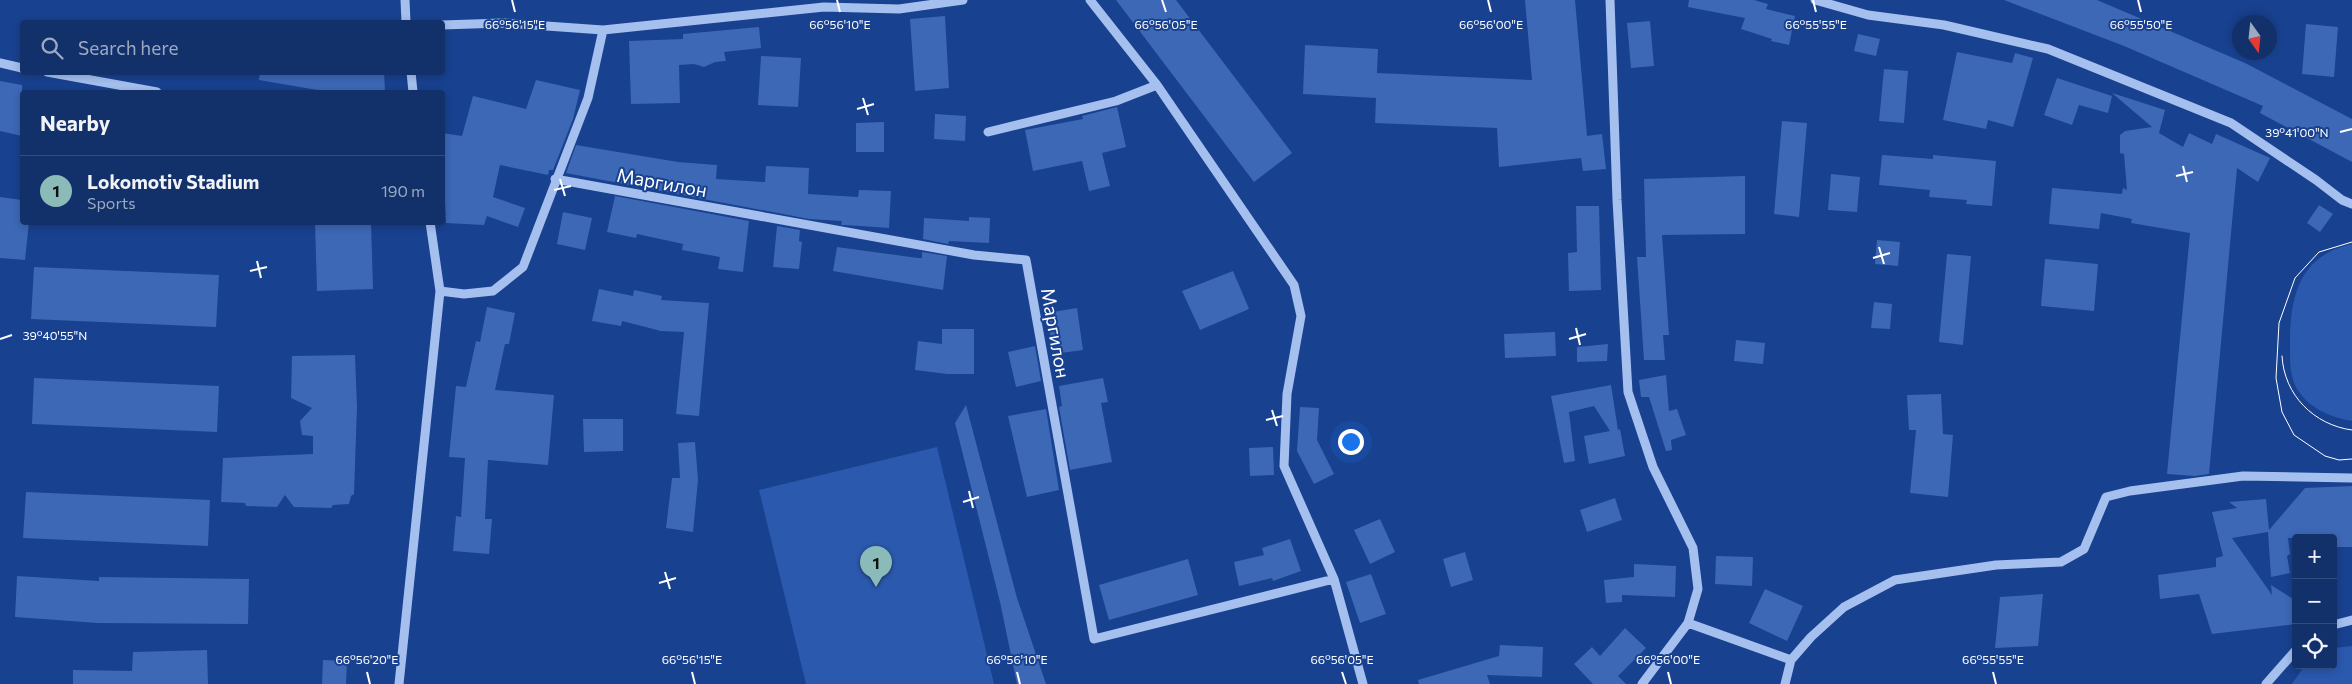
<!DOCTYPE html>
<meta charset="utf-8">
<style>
body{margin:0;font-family:Commissioner,sans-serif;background:#1f3d73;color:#f1f3f6}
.controls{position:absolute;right:15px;bottom:15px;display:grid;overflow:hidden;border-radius:5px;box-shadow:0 2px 8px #0003}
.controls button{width:45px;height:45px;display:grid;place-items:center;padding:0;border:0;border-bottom:1px solid #314c7e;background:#12316b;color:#f1f3f6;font:25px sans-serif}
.compass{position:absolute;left:2232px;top:15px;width:45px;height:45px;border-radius:50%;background:#12316b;box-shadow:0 2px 8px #0003;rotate:165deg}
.you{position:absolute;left:1350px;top:441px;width:18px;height:18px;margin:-12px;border:4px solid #fff;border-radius:50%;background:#1a73e8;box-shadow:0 0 0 8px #1a73e833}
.badge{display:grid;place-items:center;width:32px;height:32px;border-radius:50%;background:#8bbbb9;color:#111;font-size:16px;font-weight:700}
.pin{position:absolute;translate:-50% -41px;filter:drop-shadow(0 1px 2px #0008)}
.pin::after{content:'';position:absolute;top:26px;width:18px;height:15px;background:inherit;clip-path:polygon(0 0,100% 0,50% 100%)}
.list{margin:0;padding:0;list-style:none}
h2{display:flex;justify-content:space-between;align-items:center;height:65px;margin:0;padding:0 20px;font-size:21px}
h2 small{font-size:16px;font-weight:400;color:#9ca9c1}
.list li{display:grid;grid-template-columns:32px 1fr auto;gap:15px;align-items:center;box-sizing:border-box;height:70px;padding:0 20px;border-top:1px solid #314c7e}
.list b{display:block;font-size:19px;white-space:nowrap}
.list p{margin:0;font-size:16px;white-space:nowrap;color:#9ca9c1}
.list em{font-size:16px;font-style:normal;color:#9ca9c1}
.icon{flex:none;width:28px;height:28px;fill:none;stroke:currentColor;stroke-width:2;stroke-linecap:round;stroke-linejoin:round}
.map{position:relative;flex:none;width:2352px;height:684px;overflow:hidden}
.search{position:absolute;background:#12316b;box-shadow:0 2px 8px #0003;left:20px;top:20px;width:425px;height:55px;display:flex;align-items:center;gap:12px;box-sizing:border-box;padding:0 18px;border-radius:5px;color:#9ca9c1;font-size:19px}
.panel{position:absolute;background:#12316b;box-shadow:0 2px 8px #0003;left:20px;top:90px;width:425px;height:135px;border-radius:5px}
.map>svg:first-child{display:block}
.green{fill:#2b59ae}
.building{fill:#3d68b6}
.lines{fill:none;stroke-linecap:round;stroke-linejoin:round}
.minor{stroke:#a5c0ef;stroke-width:9}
.tram{stroke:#fff;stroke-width:1}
.ticks{fill:none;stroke:#fff;stroke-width:2}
.labels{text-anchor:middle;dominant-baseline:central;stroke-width:4;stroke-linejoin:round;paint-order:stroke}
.street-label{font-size:19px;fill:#fff;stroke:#18418f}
.ticks-label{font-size:12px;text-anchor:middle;fill:#fff;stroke:#18418f;stroke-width:4;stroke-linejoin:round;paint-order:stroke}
</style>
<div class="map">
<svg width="2352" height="684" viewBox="0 0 2352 684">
<rect width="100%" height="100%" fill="#18418f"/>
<!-- green -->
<path class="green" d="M 2352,244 L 2352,421 C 2330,417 2310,409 2297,389 C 2289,374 2290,360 2290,344 C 2290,296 2299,256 2352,244 Z
M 937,447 L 994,684 L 806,684 L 759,490 Z
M 2352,646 L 2352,684 L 2292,684 L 2305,665 L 2333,665 L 2333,648 Z"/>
<!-- building -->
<path class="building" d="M 1116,0 L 1176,0 L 1292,153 L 1254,182 Z
M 1525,0 L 1575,0 L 1587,136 L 1602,134 L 1606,169 L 1583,171 L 1581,158 L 1499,167 L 1497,128 L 1375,123 L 1376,98 L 1303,94 L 1305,45 L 1378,49 L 1377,73 L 1532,80 Z
M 1689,0 L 1754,0 L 1768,4 L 1766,9 L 1795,16 L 1789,45 L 1771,41 L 1772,39 L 1741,29 L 1745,18 L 1688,7 Z
M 2004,0 L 2097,0 L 2245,63 L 2352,119 L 2352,162 L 2260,113 L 2263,106 L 2124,46 Z
M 945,16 L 949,88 L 915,91 L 910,19 Z
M 1650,21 L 1654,66 L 1631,68 L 1627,23 Z
M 2306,24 L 2338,27 L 2334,77 L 2302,74 Z
M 759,27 L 761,48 L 724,52 L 726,61 L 715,62 L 704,67 L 694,64 L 679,65 L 680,103 L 631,104 L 629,41 L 683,39 L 683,34 Z
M 1858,34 L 1880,39 L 1876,56 L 1854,51 Z
M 1957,52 L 2012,63 L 2015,53 L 2033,58 L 2013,127 L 1988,120 L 1986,129 L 1943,120 Z
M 761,56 L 801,58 L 798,107 L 758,105 Z
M 1884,69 L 1908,71 L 1904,123 L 1879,121 Z
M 260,72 L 384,72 L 385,92 L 329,92 L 259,80 Z
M 2057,78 L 2112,96 L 2108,113 L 2079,105 L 2072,125 L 2044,115 Z
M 536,80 L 580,90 L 573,119 L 553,170 L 549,170 L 548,175 L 500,165 L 493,197 L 525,208 L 518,227 L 487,216 L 484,225 L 446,223 L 445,201 L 442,200 L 445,178 L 442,178 L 442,133 L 462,136 L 473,96 L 526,109 Z
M 0,81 L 22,85 L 22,136 L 0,131 Z
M 2112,93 L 2165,110 L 2159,133 L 2183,147 L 2189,133 L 2212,144 L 2216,134 L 2270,158 L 2258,182 L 2237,168 L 2209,474 L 2195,476 L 2167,474 L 2190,233 L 2131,223 L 2132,219 L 2101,213 L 2099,229 L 2049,224 L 2052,188 L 2122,194 L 2123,188 L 2127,190 L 2124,154 L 2120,153 L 2120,135 L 2125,131 L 2152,127 Z
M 1117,107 L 1126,147 L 1102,153 L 1110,186 L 1089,191 L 1082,161 L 1033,171 L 1025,130 L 1083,119 L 1082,116 Z
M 935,114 L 966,116 L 965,141 L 934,139 Z
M 1782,121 L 1807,123 L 1799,217 L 1774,214 Z
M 884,122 L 884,152 L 856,152 L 856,123 Z
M 576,145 L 678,162 L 717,165 L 716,179 L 765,182 L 766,166 L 809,168 L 808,194 L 858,197 L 859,190 L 891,191 L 889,228 L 845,225 L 841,225 L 842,221 L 809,219 L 566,173 Z
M 1882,155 L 1933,159 L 1933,155 L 1996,161 L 1992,206 L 1966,204 L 1967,200 L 1929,197 L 1930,190 L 1879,185 Z
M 1831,174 L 1860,177 L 1857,212 L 1828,210 Z
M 1745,176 L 1745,234 L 1662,235 L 1669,335 L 1663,335 L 1665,360 L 1644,360 L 1637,257 L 1646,257 L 1644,179 Z
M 615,196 L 749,221 L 743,272 L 718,269 L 720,257 L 682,250 L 683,244 L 637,234 L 636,238 L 607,232 Z
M 0,197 L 22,200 L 22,222 L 29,222 L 25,260 L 0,258 Z
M 2319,205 L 2333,214 L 2320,232 L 2307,223 Z
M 1576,206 L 1599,206 L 1601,290 L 1569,291 L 1568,253 L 1577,252 Z
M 563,212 L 592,218 L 585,250 L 557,244 Z
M 969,217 L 990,218 L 989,243 L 949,241 L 948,244 L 923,239 L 924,218 L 969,221 Z
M 315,222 L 371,222 L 373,289 L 317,291 Z
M 777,226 L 800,230 L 799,241 L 802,242 L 799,269 L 773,267 Z
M 1877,240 L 1900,242 L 1898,266 L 1875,264 Z
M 837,247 L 918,258 L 922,258 L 922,252 L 947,256 L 943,290 L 833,271 Z
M 1947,254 L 1971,256 L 1963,345 L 1939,342 Z
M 2045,259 L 2098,264 L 2094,311 L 2041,306 Z
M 34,267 L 219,275 L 216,327 L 31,319 Z
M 1233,271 L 1249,309 L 1200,330 L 1182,291 Z
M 599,289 L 633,296 L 634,290 L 662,296 L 661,300 L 709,303 L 699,416 L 676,414 L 684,332 L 661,331 L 622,321 L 621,326 L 592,321 Z
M 1874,302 L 1892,304 L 1890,329 L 1871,328 Z
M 487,307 L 515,313 L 509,344 L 505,344 L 495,390 L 554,395 L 548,465 L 488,460 L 485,519 L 492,519 L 489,554 L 453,551 L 456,516 L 461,517 L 465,458 L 449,457 L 456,386 L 466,387 L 476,341 L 480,342 Z
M 1077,308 L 1083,350 L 1053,354 L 1047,313 Z
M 942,329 L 974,329 L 974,374 L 947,374 L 915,370 L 918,341 L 942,344 Z
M 1555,332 L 1556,356 L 1505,358 L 1504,334 Z
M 1736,340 L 1765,343 L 1763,364 L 1734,361 Z
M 1608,344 L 1607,361 L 1577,362 L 1577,347 Z
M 1035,346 L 1041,381 L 1016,387 L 1008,352 Z
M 355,355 L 357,407 L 354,494 L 351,496 L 349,504 L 333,505 L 331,508 L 294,507 L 285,495 L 277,507 L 246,506 L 245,503 L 221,502 L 223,458 L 313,454 L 313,436 L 302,435 L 300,421 L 312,408 L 291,398 L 292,356 Z
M 1666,375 L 1669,411 L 1677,409 L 1686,435 L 1671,440 L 1672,450 L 1666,451 L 1649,397 L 1641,397 L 1639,380 Z
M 34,378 L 219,386 L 217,432 L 32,424 Z
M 1103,378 L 1108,402 L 1101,403 L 1112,462 L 1070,470 L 1059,407 L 1062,406 L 1059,386 Z
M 1611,385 L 1618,430 L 1620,429 L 1625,456 L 1589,464 L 1584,436 L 1610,431 L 1594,406 L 1569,412 L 1575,461 L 1564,463 L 1551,396 Z
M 1941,394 L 1943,434 L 1953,435 L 1948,497 L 1910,493 L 1916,430 L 1909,430 L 1907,395 Z
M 966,405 L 1017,598 L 1046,684 L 1017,684 L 1000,602 L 955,423 Z
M 1300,407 L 1319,408 L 1317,440 L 1334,474 L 1314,484 L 1297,451 Z
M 1046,409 L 1059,490 L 1027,497 L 1008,416 Z
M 583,419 L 623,419 L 623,451 L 584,452 Z
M 695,442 L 698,480 L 693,532 L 666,528 L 672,478 L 680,478 L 678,443 Z
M 1273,447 L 1274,475 L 1250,476 L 1249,448 Z
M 2352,486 L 2352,547 L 2333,547 L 2333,538 L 2288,538 L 2290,554 L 2287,556 L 2290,573 L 2271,577 L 2268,532 L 2232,538 L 2272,595 L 2271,585 L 2293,599 L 2296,624 L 2212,634 L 2199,594 L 2160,599 L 2158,575 L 2216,567 L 2216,558 L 2223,556 L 2212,512 L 2237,508 L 2229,502 L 2266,499 L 2269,530 L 2305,488 Z
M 26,492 L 210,500 L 208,546 L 23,538 Z
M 1615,498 L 1622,520 L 1587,532 L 1580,510 Z
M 1380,519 L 1395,552 L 1370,564 L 1354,530 Z
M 1290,539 L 1301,571 L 1273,581 L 1272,578 L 1239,586 L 1234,562 L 1264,555 L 1262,548 Z
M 1465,552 L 1473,580 L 1451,587 L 1443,559 Z
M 1716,556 L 1753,557 L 1752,586 L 1715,584 Z
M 1188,559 L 1198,595 L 1109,620 L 1099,585 Z
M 1634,564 L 1676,566 L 1675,597 L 1622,595 L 1622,602 L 1606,603 L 1604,580 L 1634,577 Z
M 1371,574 L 1386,614 L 1360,623 L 1346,582 Z
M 17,576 L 99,581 L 99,577 L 249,579 L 248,624 L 98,623 L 15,617 Z
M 1765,589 L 1803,606 L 1787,641 L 1749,623 Z
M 2043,594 L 2038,646 L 1995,648 L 2000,597 Z
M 1625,628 L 1646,648 L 1618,676 L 1626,684 L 1593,684 L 1574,664 L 1592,647 L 1600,656 Z
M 1500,645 L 1543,647 L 1542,677 L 1487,675 L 1490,684 L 1419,684 L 1418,680 L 1499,656 Z
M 207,650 L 208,684 L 73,684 L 73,670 L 132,671 L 133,652 Z
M 323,660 L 347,661 L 346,684 L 322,684 Z"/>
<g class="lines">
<!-- minor -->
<path class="minor" d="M 405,0 L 406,22
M 1090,0 L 1157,85 L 1294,285 L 1301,316 L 1287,394 L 1284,466 L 1334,579 L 1363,684
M 1610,0 L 1617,200 L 1628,392 L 1653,467 L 1693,548 L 1698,589 L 1688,623 L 1642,684
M 1815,0 L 1868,15 L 1944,25 L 2048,49 L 2231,123 L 2316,180 L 2342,200 L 2352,204
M 442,25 L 503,23 L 603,30 L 824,7 L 899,9 L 963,0
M 0,63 L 22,68
M 47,72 L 157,92
M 411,72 L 413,92
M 988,132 L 1116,101 L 1157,85
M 555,179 L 974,255 L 1026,260 L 1094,639 L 1334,579
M 440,291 L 464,294 L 493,291 L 523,267 L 588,98 L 603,30
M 1688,623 L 1791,660 L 1811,637 L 1844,607 L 1895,580 L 1996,565 L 2061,562 L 2084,549 L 2106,497 L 2130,491 L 2243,476 L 2352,478
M 2333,625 L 2352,620
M 399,684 L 440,291 L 430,222
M 1785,684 L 1791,660
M 2266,684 L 2296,650"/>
<!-- tram -->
<path class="tram" d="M 2352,242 L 2319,252 L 2295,278 L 2279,323 L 2276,378 L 2282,412 L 2294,435 L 2325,456 L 2339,460 L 2352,459
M 2282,356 C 2284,395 2314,425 2352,430"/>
</g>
<!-- ticks -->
<path class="ticks" d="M 512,0 L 515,12M 837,0 L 840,12M 1162,0 L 1166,12M 1488,0 L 1491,12M 1813,0 L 1816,12M 2138,0 L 2141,12M 863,98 L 868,115M 857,109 L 874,104M 2340,132 L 2352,129M 2183,166 L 2187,182M 2176,176 L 2193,172M 560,179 L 565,196M 554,190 L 571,186M 1879,247 L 1884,264M 1873,258 L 1890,253M 257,261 L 261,278M 250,271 L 267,267M 1576,328 L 1580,345M 0,339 L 12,335M 1569,339 L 1586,334M 1272,410 L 1277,426M 1266,420 L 1283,416M 969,491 L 973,508M 963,502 L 979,497M 665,572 L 670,589M 659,583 L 676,578M 367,672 L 370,684M 692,672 L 695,684M 1017,672 L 1020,684M 1342,672 L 1346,684M 1668,672 L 1671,684M 1993,672 L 1996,684"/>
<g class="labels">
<!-- street labels -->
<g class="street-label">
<text transform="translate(662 182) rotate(10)">Маргилон</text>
<text transform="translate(1056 333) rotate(80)">Маргилон</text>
</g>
</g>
<g class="ticks-label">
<text x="515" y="29">66°56'15"E</text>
<text x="840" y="29">66°56'10"E</text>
<text x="1166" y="29">66°56'05"E</text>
<text x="1491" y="29">66°56'00"E</text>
<text x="1816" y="29">66°55'55"E</text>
<text x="2141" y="29">66°55'50"E</text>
<text x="2297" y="137">39°41'00"N</text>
<text x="55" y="340">39°40'55"N</text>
<text x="367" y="664">66°56'20"E</text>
<text x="692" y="664">66°56'15"E</text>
<text x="1017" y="664">66°56'10"E</text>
<text x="1342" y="664">66°56'05"E</text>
<text x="1668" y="664">66°56'00"E</text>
<text x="1993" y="664">66°55'55"E</text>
</g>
</svg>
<div class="controls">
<button>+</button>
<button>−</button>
<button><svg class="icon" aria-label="locate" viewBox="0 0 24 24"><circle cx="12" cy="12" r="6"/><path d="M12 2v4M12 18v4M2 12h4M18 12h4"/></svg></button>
</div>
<svg class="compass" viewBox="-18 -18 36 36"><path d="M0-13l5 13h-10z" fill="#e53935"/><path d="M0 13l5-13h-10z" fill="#9ca9c1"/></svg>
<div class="you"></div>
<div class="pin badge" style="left:876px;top:587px">1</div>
<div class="search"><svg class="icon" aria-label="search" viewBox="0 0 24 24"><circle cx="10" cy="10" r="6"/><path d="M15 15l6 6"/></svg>Search here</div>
<section class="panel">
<h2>Nearby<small></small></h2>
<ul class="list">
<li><span class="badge">1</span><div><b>Lokomotiv Stadium</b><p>Sports</p></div><em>190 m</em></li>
</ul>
</section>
</div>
